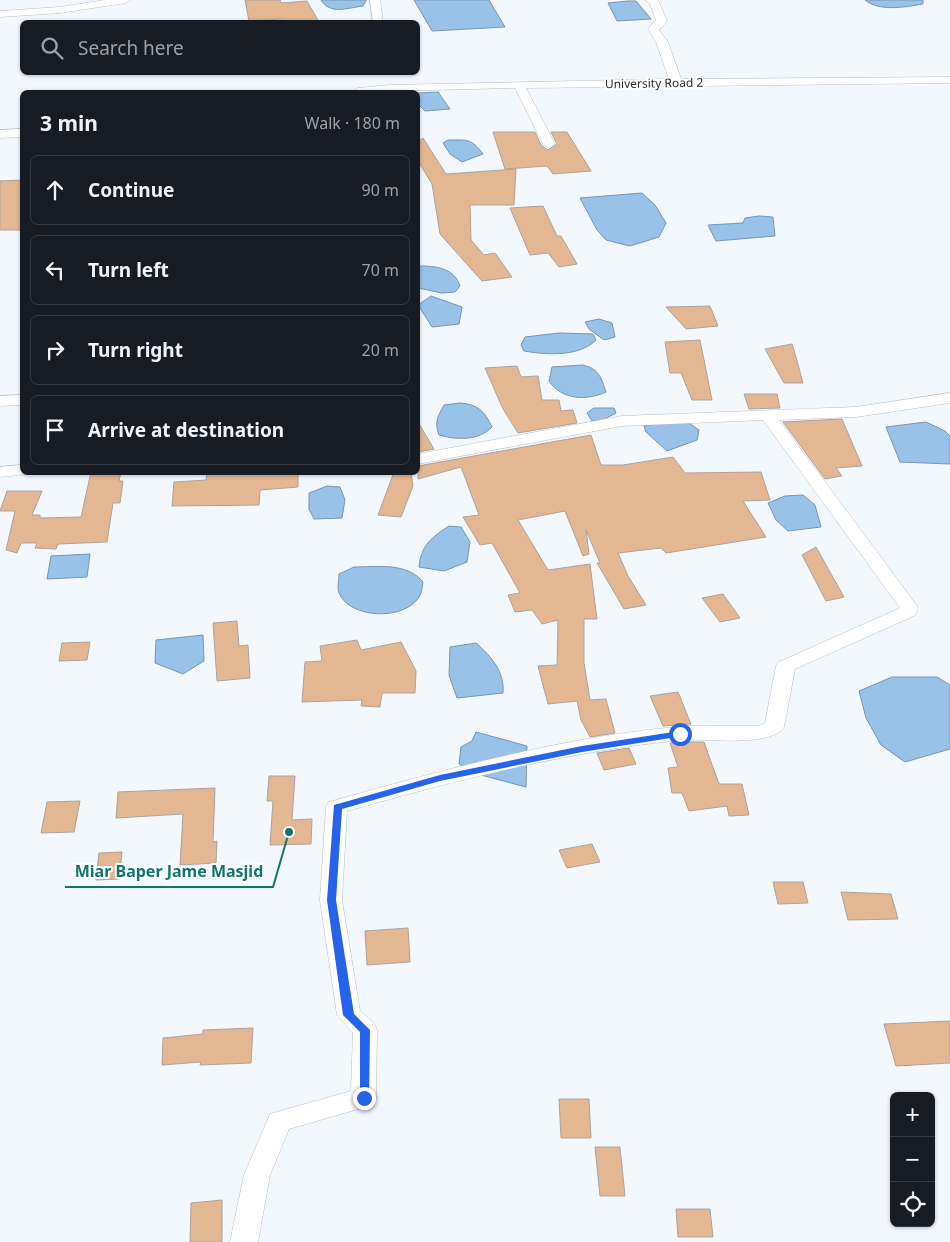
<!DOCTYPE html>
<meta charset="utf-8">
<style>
body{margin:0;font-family:"Noto Sans",sans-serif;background:#20242c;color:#f1f3f6}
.controls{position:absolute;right:15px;bottom:15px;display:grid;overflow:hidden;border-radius:8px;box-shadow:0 1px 4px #0004}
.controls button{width:45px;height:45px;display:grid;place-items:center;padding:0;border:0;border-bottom:1px solid #363941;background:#171b24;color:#f1f3f6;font:25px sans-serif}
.stop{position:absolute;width:15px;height:15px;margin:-11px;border:4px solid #2563eb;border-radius:50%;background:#fff}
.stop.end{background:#2563eb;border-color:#fff;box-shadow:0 1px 5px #0008}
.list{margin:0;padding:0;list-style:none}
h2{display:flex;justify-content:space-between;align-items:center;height:65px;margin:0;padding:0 20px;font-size:21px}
h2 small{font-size:16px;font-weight:400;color:#9ea1a6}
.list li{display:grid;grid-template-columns:32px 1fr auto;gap:15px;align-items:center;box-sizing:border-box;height:70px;margin:0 10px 10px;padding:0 10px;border:1px solid #363941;border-radius:8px}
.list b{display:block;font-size:19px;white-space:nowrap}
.list em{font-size:16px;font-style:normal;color:#9ea1a6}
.icon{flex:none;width:28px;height:28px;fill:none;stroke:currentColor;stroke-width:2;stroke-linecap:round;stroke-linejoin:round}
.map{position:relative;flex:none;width:950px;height:1242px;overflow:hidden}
.search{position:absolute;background:#171b24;box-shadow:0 1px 4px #0004;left:20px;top:20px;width:400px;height:55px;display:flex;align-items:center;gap:12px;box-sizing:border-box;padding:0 18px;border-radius:8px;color:#9ea1a6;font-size:19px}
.panel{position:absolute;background:#171b24;box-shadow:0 1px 4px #0004;left:20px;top:90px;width:400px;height:385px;border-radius:8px}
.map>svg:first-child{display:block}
.water{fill:#99c2e9;stroke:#7795b2}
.building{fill:#e4b793;stroke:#ada39c}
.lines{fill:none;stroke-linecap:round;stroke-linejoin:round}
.minor-casing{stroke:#b6bfc8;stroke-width:1}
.minor{fill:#fff;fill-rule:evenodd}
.route{fill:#2563eb}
.labels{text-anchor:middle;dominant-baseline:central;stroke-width:4;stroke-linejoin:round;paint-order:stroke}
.far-street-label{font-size:12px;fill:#292d30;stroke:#fff}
.leader{fill:none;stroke:#0f766e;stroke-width:2}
.callout-dot{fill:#0f766e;stroke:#fff;stroke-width:2}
.callout-label{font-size:16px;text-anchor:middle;font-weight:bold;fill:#0f766e;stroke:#fff;stroke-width:4;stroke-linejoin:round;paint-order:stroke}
</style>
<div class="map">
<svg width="950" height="1242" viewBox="0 0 950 1242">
<rect width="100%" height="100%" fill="#f2f8fe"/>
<!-- water -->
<path class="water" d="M 321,0 L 366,0 L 366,1 L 363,6 C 347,8 330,15 321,0 Z
M 414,0 L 489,0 L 505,27 L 432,31 Z
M 865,0 L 923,0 L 923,4 C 906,7 879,12 865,0 Z
M 628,1 L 636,1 L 651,19 L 617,21 L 608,3 Z
M 438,92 L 450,109 L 425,111 L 418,104 L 418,93 Z
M 448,140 C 467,140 471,138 483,154 L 462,162 L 450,154 L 443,143 Z
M 642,193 L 655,205 L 666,223 L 659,237 L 630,246 L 606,240 L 597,230 L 580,198 Z
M 759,216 L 773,217 L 775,236 L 716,241 L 708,225 L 743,223 L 745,218 Z
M 421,266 C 437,266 455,269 460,286 L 455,292 L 442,293 L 418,288 L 418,268 Z
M 431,296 L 462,307 L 459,324 L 432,327 L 418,305 Z
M 599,319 L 612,323 L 615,337 L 604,340 L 589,329 L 585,322 Z
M 559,333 L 593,334 L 596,340 C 579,357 547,355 524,351 L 521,345 L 525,337 Z
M 583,365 C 599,369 601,377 606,392 C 586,401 562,400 549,381 L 552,367 Z
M 460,403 C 478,404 485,412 492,427 C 479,441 456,440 439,435 C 434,422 438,416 444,405 Z
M 594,408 L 614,408 L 616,413 L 601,421 L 592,421 L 587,413 Z
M 667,422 L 689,423 L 699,430 L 697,440 L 667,451 L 646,432 L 644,426 Z
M 926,422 L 945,431 L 950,436 L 950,464 L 900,462 L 886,427 Z
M 327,486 L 340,487 L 345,500 L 342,518 L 314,519 L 309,509 L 309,493 Z
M 803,495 L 815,505 L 821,527 L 788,531 L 776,520 L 768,503 L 785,496 Z
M 449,526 L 461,527 L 470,542 L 467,562 L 444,571 L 419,567 C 421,545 432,537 449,526 Z
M 90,554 L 87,577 L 47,579 L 51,556 Z
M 354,567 C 377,567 407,562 423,582 C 422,586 422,593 419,597 C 404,621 350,619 339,593 C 337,588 339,580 339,574 Z
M 203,635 L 204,661 L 183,674 L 155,663 L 156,640 Z
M 476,643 C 491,656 505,672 503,693 L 457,698 L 449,675 L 450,647 Z
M 892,677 L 937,677 L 950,685 L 950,749 L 905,762 L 881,745 L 866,718 L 859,691 Z
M 476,732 L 527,746 L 526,787 L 477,774 L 459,764 L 461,747 L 472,741 Z"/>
<!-- building -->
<path class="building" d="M 245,0 L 280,0 L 281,3 L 307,1 L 319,22 L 283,22 L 282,19 L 249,21 Z
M 493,132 L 535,132 L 541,145 L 548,150 L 557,144 L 551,132 L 567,132 L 591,171 L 553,174 L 547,166 L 505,169 Z
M 423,138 L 446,174 L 516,169 L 514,205 L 470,205 L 471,240 L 484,255 L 495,253 L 512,277 L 482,281 L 440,234 L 432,184 L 418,161 L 418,142 Z
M 22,180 L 22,230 L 0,230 L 0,181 Z
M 543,206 L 557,236 L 561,236 L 577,264 L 559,267 L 548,253 L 530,255 L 510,208 Z
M 710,306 L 718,326 L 686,329 L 666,307 Z
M 700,340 L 712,400 L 692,400 L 681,373 L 670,373 L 665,342 Z
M 792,344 L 796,357 L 803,383 L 784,383 L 765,349 Z
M 517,366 L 521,377 L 538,376 L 542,400 L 559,400 L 561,411 L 573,410 L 577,423 L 518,433 L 503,409 L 485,368 Z
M 744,394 L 777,394 L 780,408 L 749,409 Z
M 842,419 L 862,466 L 836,468 L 842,476 L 825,479 L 783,422 Z
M 418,422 L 434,449 L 418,452 Z
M 591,435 L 601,465 L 623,465 L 673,457 L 685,473 L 761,472 L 770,500 L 743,501 L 766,537 L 666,553 L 661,548 L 618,553 L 628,576 L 646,605 L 624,609 L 597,563 L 600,563 L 586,530 L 589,554 L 583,556 L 565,511 L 518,520 L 548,570 L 590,564 L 597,619 L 584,619 L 584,663 L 590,700 L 606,699 L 615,733 L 590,737 L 581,720 L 577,701 L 548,704 L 538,666 L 557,665 L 558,620 L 542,624 L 532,610 L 515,612 L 508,595 L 520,593 L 492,543 L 480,545 L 463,517 L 479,515 L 461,467 L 418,479 L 418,466 Z
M 91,472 L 121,472 L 119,481 L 123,481 L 120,503 L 113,503 L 107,542 L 58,544 L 56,549 L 35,548 L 37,543 L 21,543 L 17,553 L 6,550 L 15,511 L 0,511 L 7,491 L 42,491 L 32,515 L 40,515 L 40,518 L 81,517 Z
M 207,472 L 298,472 L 298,487 L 260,490 L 259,505 L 172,506 L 174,482 L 206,480 Z
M 394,472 L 411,472 L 413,486 L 401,517 L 378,515 Z
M 816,547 L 844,597 L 826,601 L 802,555 Z
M 723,594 L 740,618 L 720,622 L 702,598 Z
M 237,621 L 239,646 L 248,645 L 250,678 L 217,681 L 213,623 Z
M 357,640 L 361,650 L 401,642 L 416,671 L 415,693 L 382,693 L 380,707 L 361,706 L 362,700 L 302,702 L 305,662 L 322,661 L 320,646 Z
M 90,642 L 87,660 L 59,661 L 62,643 Z
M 678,692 L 691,724 L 663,726 L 650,696 Z
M 682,742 L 704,742 L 719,784 L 742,784 L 749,815 L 729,816 L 727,806 L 689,811 L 682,793 L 672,793 L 668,768 L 678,767 L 670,743 Z
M 629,748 L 636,764 L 604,770 L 597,753 Z
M 269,776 L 295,776 L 292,820 L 312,819 L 311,844 L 270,845 L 273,801 L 267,801 Z
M 215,788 L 213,842 L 217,841 L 216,863 L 180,865 L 183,814 L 116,818 L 118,792 Z
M 80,801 L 74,832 L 41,833 L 47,802 Z
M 592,844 L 600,862 L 567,868 L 559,850 Z
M 122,852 L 119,879 L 96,880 L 99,853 Z
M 773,882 L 803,882 L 808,903 L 778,904 Z
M 841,892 L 891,894 L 898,919 L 848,920 Z
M 408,928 L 410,962 L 367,965 L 365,931 Z
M 950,1021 L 950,1063 L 896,1066 L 884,1024 Z
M 253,1028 L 251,1063 L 200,1065 L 201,1062 L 162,1065 L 163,1038 L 203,1034 L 203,1030 Z
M 559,1099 L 589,1099 L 591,1138 L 561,1138 Z
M 595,1147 L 620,1147 L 625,1196 L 600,1196 Z
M 222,1200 L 222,1242 L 190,1242 L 191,1203 Z
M 676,1209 L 710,1209 L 713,1237 L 678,1237 Z"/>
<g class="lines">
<defs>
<path id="minor" d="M 105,0 L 131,0 L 126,3 L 60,13 L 0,17 L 0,11 L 60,7 Z
M 370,0 L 380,0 L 383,22 L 373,22 Z
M 645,0 L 658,0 L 659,2 L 667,21 L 659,30 L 668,42 L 681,79 L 950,77 L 950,83 L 526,88 L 555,144 L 549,148 L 543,144 L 515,88 L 352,92 L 358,88 L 390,85 L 669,79 L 656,42 L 648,29 L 656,20 L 650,4 Z
M 22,129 L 22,137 L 0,138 L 0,130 Z
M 950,393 L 950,403 L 856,417 L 779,420 L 918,607 L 916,615 L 795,669 L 784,727 C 771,748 706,738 682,740 C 568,751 457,780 347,811 L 342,900 L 360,1011 L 374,1023 L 377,1030 L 376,1098 L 372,1105 L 289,1129 L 270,1175 L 258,1242 L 230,1242 L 244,1175 L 270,1114 L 351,1091 L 353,1033 L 337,1015 L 320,900 L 326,807 L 329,802 C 443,770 573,734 690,726 C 713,725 736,726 759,726 L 765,723 L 776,666 L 779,662 L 900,608 L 763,420 L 622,426 L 418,464 L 418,454 L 622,416 L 856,407 Z
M 22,395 L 22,405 L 0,406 L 0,396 Z
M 22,465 L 22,472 L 28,474 L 0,477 L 0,467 Z"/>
</defs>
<!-- minor casing -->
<use href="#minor" class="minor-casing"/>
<!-- minor -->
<use href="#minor" class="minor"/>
</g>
<!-- route -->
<path class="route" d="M 680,731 L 685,734 L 683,736 L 582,752 L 440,781 L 342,809 L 336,900 L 354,1014 L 370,1030 L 369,1098 L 367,1101 L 360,1101 L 360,1032 L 343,1015 L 327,900 L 334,805 L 440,775 L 582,746 Z"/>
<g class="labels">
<!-- far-street labels -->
<g class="far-street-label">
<text transform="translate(654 83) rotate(-1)">University Road 2</text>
</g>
</g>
<!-- callouts -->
<path class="leader" d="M289 832L273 887H65"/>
<circle class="callout-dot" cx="289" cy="832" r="5"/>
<g class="callout-label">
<text x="169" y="877">Miar Baper Jame Masjid</text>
</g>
</svg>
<div class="controls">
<button>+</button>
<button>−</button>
<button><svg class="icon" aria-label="locate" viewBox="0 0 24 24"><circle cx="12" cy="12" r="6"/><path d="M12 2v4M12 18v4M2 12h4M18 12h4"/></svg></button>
</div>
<div class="stop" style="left:680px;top:734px"></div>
<div class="stop end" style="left:364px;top:1098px"></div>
<div class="search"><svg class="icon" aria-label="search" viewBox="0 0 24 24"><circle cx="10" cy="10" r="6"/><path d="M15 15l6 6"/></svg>Search here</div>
<section class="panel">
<h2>3 min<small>Walk · 180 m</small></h2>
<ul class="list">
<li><svg class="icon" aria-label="ahead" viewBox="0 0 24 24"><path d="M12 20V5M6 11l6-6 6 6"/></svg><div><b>Continue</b></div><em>90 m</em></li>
<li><svg class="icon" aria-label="left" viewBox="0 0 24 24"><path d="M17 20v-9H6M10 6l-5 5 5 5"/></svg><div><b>Turn left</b></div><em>70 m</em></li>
<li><svg class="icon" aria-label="right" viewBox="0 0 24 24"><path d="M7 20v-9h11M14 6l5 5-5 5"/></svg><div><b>Turn right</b></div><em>20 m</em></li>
<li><svg class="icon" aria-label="arrive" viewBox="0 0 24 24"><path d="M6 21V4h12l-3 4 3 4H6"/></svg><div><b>Arrive at destination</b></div></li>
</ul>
</section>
</div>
